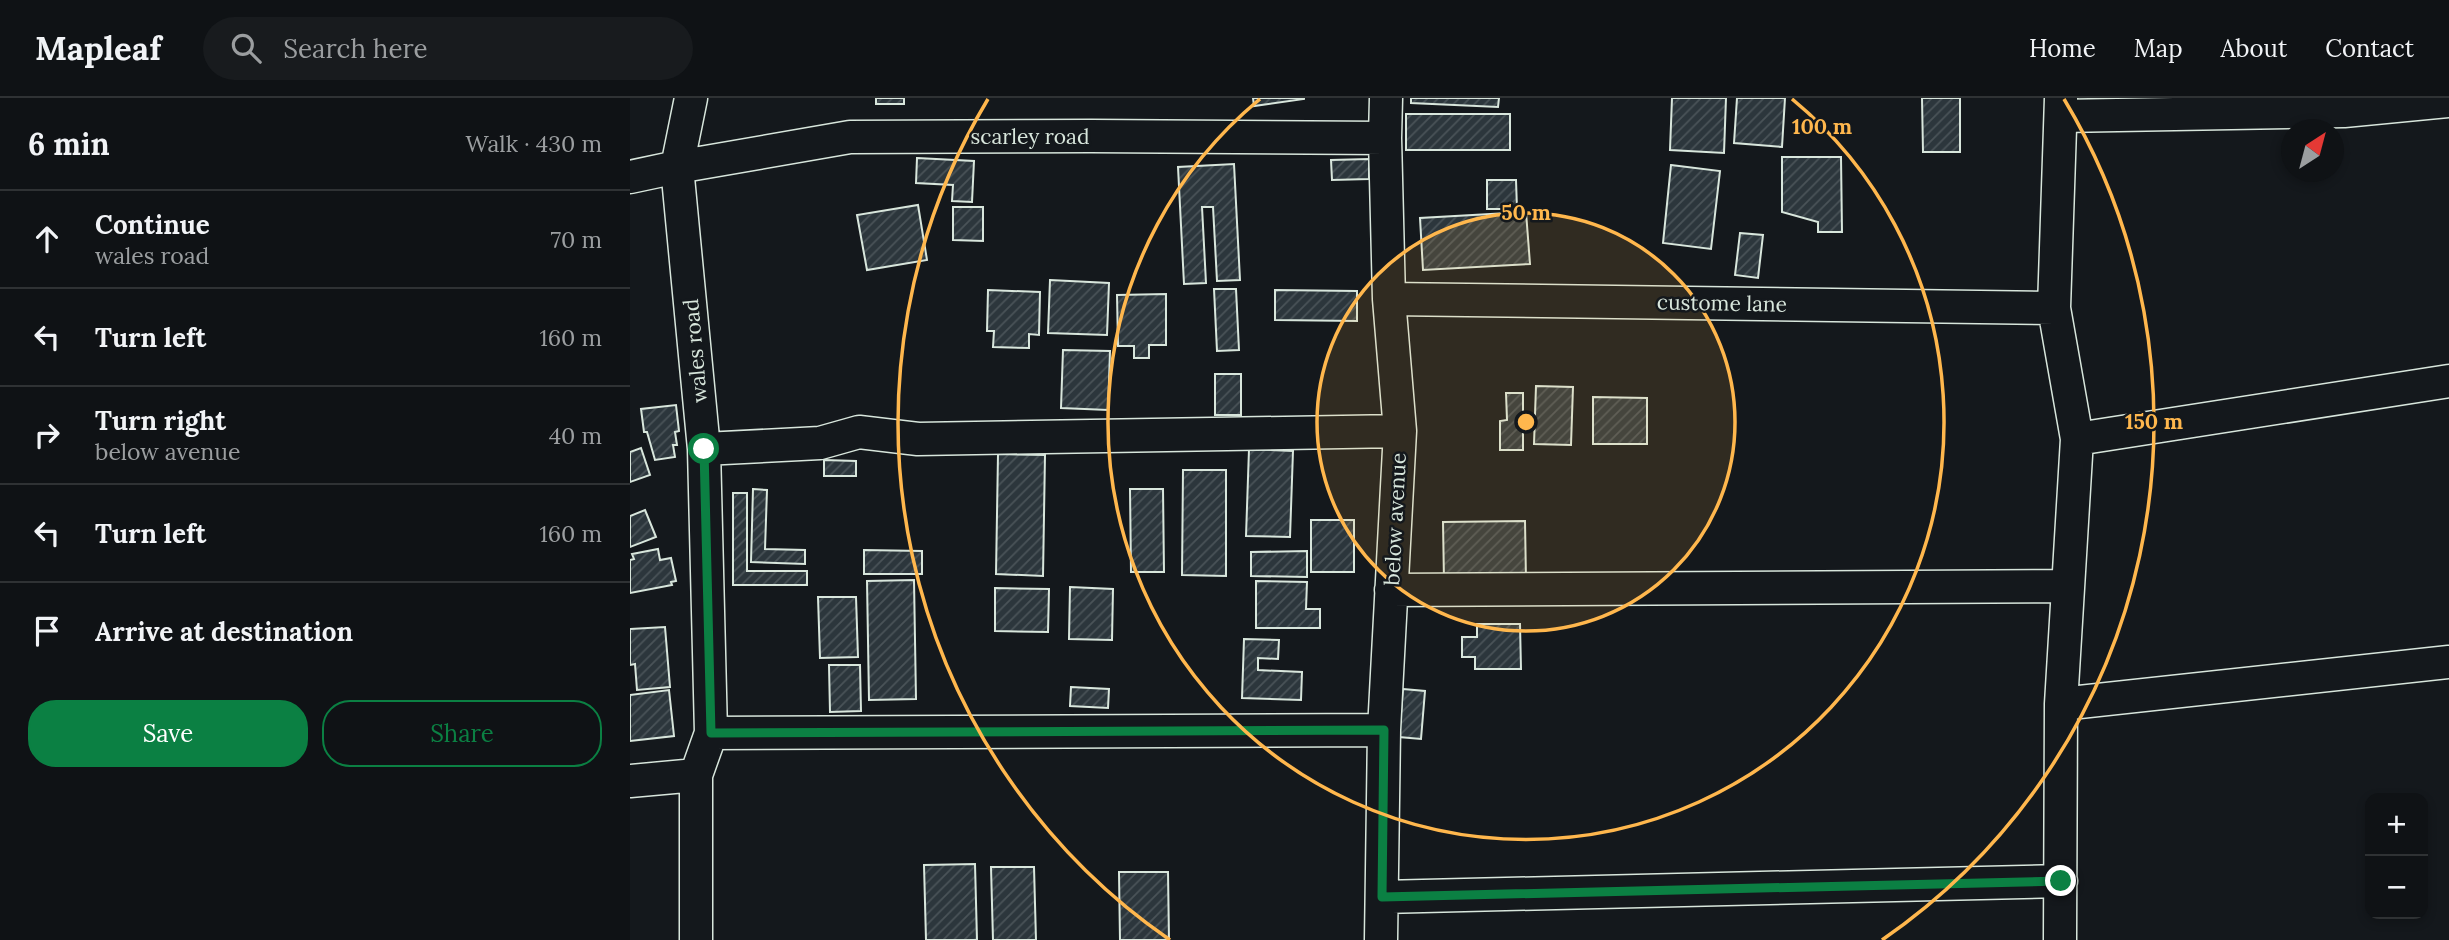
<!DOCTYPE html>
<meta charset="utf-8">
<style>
body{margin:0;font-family:Lora,serif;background:#181b1e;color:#f1f3f6}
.controls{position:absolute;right:21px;bottom:21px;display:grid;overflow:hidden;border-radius:14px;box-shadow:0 4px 10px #0003}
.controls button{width:63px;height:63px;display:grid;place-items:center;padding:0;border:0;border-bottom:2px solid #2f3234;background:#0f1215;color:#f1f3f6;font:35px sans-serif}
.compass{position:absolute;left:1651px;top:21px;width:63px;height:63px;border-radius:50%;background:#0f1215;box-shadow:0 4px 10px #0003;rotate:36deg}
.stop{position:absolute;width:21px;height:21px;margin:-16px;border:5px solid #0b8043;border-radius:50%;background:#fff}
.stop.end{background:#0b8043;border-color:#fff;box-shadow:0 2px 7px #0008}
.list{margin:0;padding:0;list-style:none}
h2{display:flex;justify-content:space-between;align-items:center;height:91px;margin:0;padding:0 28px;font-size:30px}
h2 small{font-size:23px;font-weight:400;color:#9b9ea0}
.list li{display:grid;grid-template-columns:46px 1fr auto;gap:21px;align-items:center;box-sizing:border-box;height:98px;padding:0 28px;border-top:2px solid #2f3234}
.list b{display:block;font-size:26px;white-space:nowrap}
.list p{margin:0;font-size:23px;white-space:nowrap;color:#9b9ea0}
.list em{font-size:23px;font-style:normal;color:#9b9ea0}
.actions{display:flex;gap:14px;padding:21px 28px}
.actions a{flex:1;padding:16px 0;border:2px solid #0b8043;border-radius:28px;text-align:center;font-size:24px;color:#0b8043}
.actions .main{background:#0b8043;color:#fff}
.icon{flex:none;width:38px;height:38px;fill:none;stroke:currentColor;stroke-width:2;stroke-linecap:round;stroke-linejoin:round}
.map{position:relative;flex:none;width:1819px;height:842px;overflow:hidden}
header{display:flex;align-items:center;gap:42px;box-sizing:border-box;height:98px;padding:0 35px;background:#0f1215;border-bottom:2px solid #2f3234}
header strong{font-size:33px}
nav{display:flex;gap:38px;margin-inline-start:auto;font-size:24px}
.search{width:490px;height:63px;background:#181b1e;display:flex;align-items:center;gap:18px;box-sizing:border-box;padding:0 24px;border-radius:38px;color:#9b9ea0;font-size:26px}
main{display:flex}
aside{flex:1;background:#0f1215}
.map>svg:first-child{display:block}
.building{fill:url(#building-hatch);stroke:#d8e6dc;stroke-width:2}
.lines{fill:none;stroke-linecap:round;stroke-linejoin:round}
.minor-casing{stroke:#d8e6dc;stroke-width:35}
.minor{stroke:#14181c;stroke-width:32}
.route{stroke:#0b8043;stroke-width:9}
.ring{fill:none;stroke:#ffb74d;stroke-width:3.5}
.labels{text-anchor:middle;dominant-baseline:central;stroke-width:5;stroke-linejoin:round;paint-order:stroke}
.street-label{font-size:21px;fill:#d8e6dc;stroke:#14181c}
.centre{fill:#ffb74d;stroke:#14181c;stroke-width:3.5}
.ring-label{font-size:21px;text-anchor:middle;font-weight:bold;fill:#ffb74d;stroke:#14181c;stroke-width:5;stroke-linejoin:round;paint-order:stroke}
</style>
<header>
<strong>Mapleaf</strong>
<div class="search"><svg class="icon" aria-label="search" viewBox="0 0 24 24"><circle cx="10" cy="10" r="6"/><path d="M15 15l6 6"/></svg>Search here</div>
<nav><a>Home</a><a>Map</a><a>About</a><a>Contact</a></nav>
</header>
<main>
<aside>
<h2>6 min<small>Walk · 430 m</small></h2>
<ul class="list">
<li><svg class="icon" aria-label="ahead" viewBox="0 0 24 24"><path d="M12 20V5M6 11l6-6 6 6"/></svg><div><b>Continue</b><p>wales road</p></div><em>70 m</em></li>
<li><svg class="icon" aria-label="left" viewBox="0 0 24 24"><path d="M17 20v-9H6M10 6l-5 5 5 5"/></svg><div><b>Turn left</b></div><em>160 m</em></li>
<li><svg class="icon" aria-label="right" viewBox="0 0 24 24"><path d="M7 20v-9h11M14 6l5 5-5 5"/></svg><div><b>Turn right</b><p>below avenue</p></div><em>40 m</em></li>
<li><svg class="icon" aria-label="left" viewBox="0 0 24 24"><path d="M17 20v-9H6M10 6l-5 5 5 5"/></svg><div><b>Turn left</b></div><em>160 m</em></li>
<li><svg class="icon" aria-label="arrive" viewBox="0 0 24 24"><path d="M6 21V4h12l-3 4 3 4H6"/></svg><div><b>Arrive at destination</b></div></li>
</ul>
<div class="actions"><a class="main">Save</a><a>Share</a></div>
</aside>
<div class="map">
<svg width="1819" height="842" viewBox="0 0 1819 842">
<defs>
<pattern id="building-hatch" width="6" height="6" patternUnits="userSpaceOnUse" patternTransform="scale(1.75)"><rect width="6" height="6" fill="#2c363c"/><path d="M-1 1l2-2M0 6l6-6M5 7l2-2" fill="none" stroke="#4a5358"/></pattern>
</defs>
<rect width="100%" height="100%" fill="#14181c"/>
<!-- building -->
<path class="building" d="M 246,0 L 274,0 L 274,6 L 246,6 Z
M 623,0 L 674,0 L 674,1 L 624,8 Z
M 781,0 L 869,0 L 868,9 L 781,5 Z
M 1042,0 L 1096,0 L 1094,55 L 1040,52 Z
M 1107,0 L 1155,0 L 1152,49 L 1104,45 Z
M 1292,0 L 1330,0 L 1330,54 L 1293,54 Z
M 776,16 L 880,16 L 880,52 L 776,52 Z
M 1152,59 L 1211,59 L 1212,134 L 1188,134 L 1188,124 L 1152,114 Z
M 287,60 L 344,63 L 342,104 L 322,103 L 323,87 L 286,85 Z
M 739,61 L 739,81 L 702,82 L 701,62 Z
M 604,66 L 610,182 L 587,183 L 583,109 L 572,109 L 576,185 L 554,186 L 548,69 Z
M 1041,67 L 1090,73 L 1081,151 L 1033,145 Z
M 857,82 L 886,82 L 887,111 L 857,111 Z
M 288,107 L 297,162 L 237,172 L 227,117 Z
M 323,109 L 353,109 L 353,143 L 323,142 Z
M 896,114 L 900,166 L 793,172 L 790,120 Z
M 1110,135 L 1133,137 L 1128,180 L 1105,177 Z
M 420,182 L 479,185 L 477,237 L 418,235 Z
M 584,191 L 606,191 L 609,252 L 587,253 Z
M 358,192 L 410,194 L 409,237 L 399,236 L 399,250 L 363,249 L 364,233 L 357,233 Z
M 645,192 L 727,193 L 727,223 L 645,222 Z
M 536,196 L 536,247 L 519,247 L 519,260 L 504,260 L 504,248 L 488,248 L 487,197 Z
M 433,252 L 480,253 L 478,312 L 431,310 Z
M 585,276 L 611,276 L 611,317 L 585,317 Z
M 906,288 L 943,289 L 941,347 L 904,346 Z
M 876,295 L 893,295 L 893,352 L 870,352 L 870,323 L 877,322 Z
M 963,299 L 1017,300 L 1017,346 L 963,346 Z
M 46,307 L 49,333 L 45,334 L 47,347 L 43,347 L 45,359 L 25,362 L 17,334 L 14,334 L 11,311 Z
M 11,350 L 20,377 L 0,384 L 0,354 Z
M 619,351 L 663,353 L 660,439 L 616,438 Z
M 368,356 L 415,357 L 413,478 L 366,476 Z
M 194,362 L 226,363 L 226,378 L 194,378 Z
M 553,372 L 596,372 L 596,478 L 552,477 Z
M 123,391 L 137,392 L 135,451 L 175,452 L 175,466 L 121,464 Z
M 500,391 L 533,391 L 534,474 L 501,474 Z
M 103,395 L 117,395 L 117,473 L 177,473 L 177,487 L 103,487 Z
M 15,412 L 26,439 L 0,449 L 0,418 Z
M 681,422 L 724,422 L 724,474 L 681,474 Z
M 895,423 L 896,483 L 814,484 L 813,424 Z
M 28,451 L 30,462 L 41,460 L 46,483 L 41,484 L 42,487 L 0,495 L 0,462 L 4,461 L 2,456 Z
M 234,452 L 292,453 L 292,476 L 234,476 Z
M 677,453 L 677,479 L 621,478 L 621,454 Z
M 284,482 L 286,601 L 239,602 L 237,483 Z
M 626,483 L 677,484 L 676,511 L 690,511 L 690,530 L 626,530 Z
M 440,489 L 483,491 L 482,542 L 439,541 Z
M 365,490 L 419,491 L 418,534 L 365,533 Z
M 188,499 L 226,499 L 228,559 L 190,560 Z
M 847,526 L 890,526 L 891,571 L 845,571 L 845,559 L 832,559 L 832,539 L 847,539 Z
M 35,529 L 40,589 L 7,592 L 5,566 L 0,567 L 0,531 Z
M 614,541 L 649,542 L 648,561 L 628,560 L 628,572 L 672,574 L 671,602 L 612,600 Z
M 199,567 L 230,567 L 231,613 L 200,614 Z
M 441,589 L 479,591 L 478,610 L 440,608 Z
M 773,591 L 795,593 L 791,641 L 769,639 Z
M 39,592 L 44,638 L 0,643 L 0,597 Z
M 345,766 L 347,842 L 296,842 L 294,767 Z
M 361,769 L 404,769 L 406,842 L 363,842 Z
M 489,774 L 538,774 L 539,842 L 490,842 Z"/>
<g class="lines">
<defs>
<path id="minor" d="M 61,0 L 47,69 L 74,351 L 81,635 L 66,677 L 66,842
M 1431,18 L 1714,13 L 1819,3
M 0,79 L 47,69 L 220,39 L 461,38 L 755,40
M 759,201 L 1424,210
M 1447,341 L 1819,283
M 74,351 L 190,345 L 229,334 L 288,341 L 770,333
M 761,492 L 1438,488
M 1431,606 L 1819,564
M 81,635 L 754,632
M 0,683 L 66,677
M 752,799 L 1431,783
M 751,842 L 754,632 L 770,333 L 759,201 L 755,40 L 756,0
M 1430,842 L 1431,606 L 1447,341 L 1424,210 L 1431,0"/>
</defs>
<!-- minor casing -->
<use href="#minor" class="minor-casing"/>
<!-- minor -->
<use href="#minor" class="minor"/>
</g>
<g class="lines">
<!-- route -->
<path class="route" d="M 74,351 L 81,635 L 754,632 L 752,799 L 1431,783"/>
</g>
<!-- distance rings -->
<circle cx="896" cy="324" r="209" fill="#ffb74d" fill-opacity=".12"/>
<g class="ring">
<circle cx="896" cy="324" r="209"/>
<path d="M1162 1A418 418 0 1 1 630 1"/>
<path d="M540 842A628 628 0 0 1 358 1M1434 1A628 628 0 0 1 1252 842"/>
</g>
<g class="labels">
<!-- street labels -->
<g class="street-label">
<text x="400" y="38">scarley road</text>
<text transform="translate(1092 205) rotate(1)">custome lane</text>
<text transform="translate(65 253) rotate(-95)">wales road</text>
<text transform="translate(765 421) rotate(-87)">below avenue</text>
</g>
</g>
<circle cx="896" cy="324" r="10" class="centre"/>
<g class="ring-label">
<text x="1192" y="36">100 m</text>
<text x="896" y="122">50 m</text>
<text x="1524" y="331">150 m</text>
</g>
</svg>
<div class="controls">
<button>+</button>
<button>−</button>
</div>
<svg class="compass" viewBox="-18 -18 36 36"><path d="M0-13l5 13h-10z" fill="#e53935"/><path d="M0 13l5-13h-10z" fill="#9b9ea0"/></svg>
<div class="stop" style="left:74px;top:351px"></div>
<div class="stop end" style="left:1431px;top:783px"></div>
</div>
</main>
